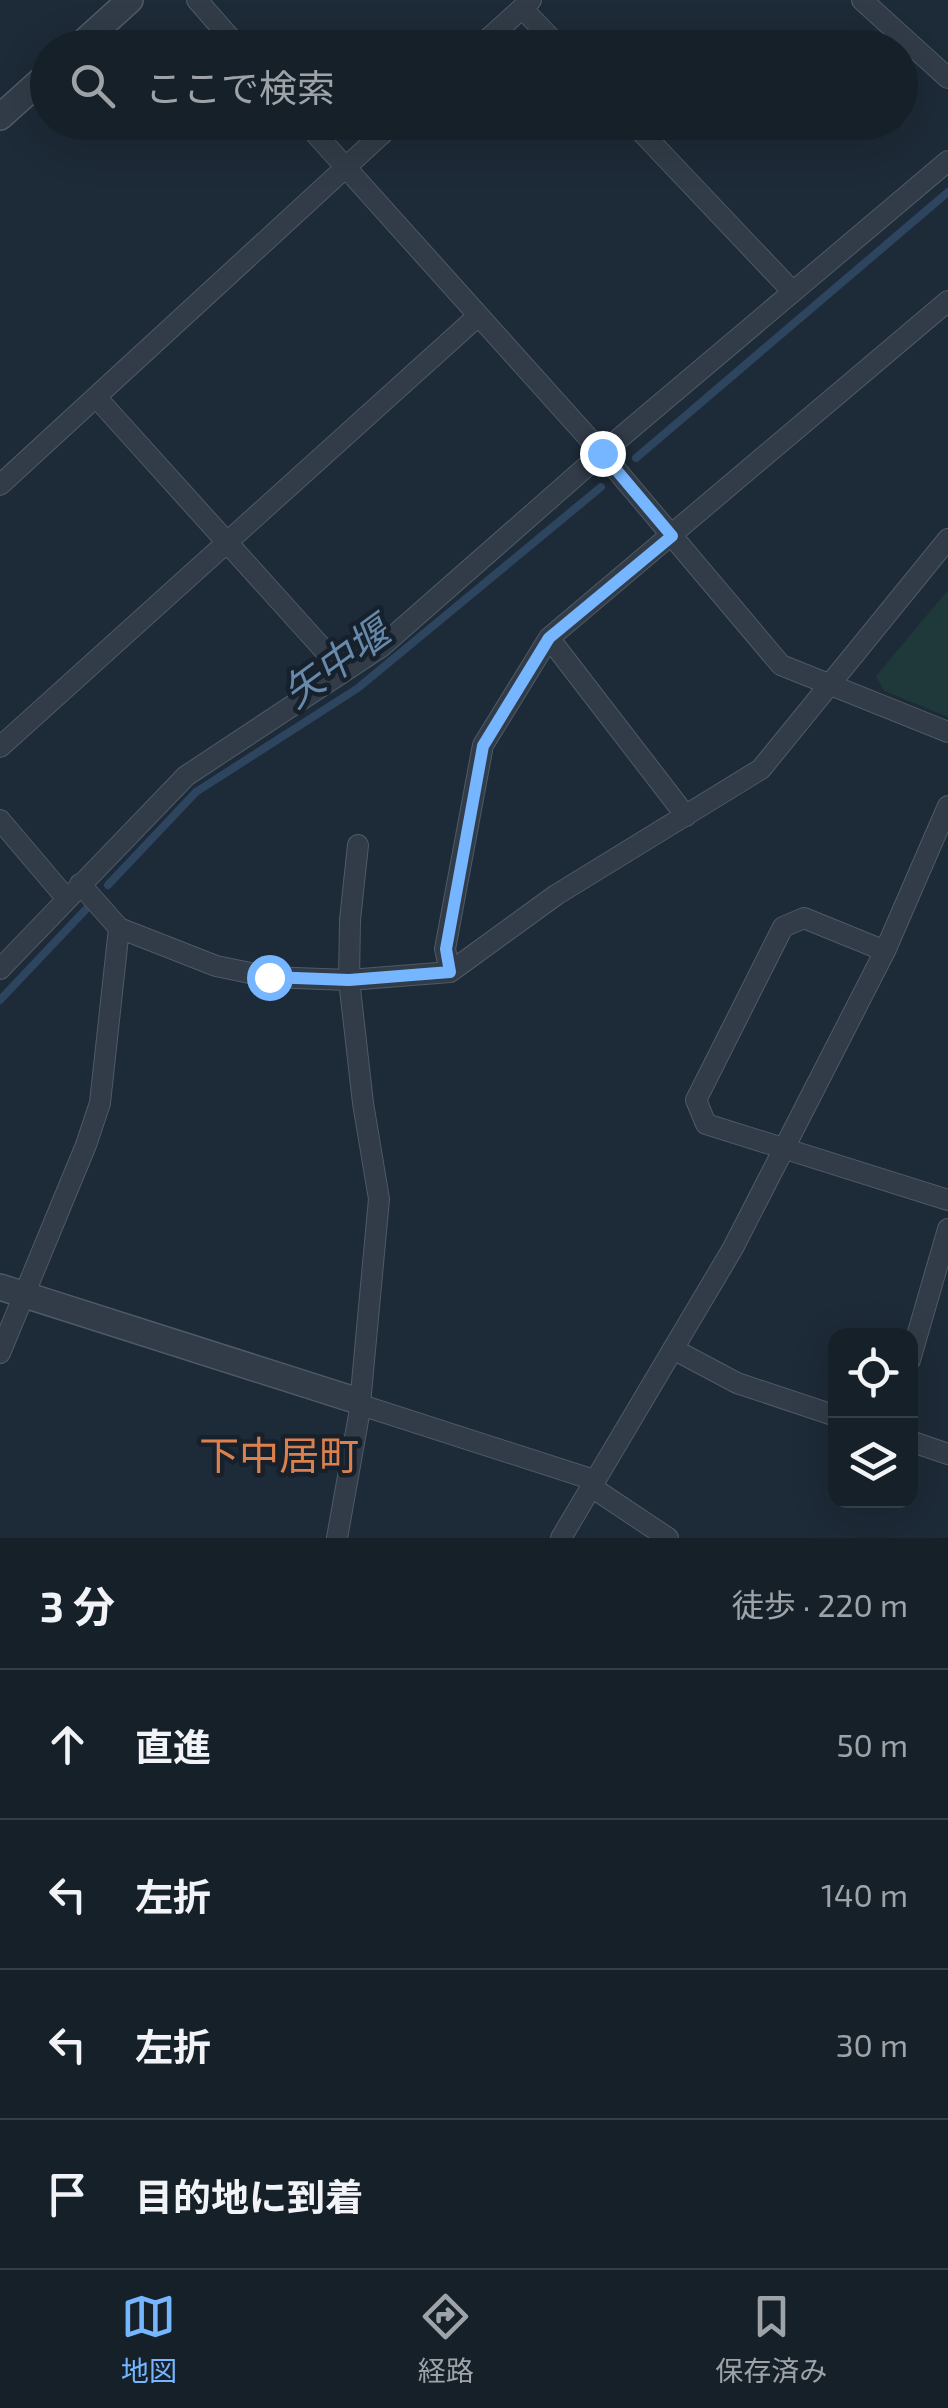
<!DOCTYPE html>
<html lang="ja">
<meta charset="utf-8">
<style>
body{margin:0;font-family:"Exo 2","Noto Sans JP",sans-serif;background:#1f2831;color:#f1f3f6}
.controls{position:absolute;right:30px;bottom:30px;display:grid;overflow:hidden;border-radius:20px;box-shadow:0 10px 40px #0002}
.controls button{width:90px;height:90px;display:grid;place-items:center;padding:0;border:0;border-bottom:2px solid #353e46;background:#162029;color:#f1f3f6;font:50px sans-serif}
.stop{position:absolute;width:30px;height:30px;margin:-22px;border:8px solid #76b5ff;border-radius:50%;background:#fff}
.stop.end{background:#76b5ff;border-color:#fff;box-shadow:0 2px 10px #0008}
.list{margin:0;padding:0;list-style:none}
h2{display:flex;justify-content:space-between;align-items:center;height:130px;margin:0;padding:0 40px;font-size:42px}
h2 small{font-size:32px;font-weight:400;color:#9ea3a8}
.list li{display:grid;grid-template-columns:65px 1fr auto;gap:30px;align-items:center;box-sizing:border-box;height:150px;padding:0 40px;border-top:2px solid #353e46}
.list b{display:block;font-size:38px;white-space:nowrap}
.list em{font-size:32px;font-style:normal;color:#9ea3a8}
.icon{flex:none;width:55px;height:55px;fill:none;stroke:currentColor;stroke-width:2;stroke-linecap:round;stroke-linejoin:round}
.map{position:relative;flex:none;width:948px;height:1538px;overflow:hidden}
.search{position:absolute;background:#162029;box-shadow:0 10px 40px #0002;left:30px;right:30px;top:30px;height:110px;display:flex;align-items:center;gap:25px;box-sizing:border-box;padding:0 35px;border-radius:55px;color:#9ea3a8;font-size:38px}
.sheet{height:730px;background:#162029}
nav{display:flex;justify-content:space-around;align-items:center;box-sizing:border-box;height:140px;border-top:2px solid #353e46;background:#162029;font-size:28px;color:#9ea3a8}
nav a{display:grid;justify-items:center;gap:5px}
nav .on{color:#76b5ff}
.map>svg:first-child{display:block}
.green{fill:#1f3839}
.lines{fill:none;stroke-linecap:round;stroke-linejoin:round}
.stream{stroke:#2d455e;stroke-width:8}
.minor-casing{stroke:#4e5a66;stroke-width:22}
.tertiary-casing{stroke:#4e5a66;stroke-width:28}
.minor{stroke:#313c48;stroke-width:20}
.tertiary{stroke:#313c48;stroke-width:25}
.route{stroke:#76b5ff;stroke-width:12}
.labels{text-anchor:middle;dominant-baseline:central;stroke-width:9;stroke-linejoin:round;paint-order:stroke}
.water-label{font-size:40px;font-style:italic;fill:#678aac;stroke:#17212c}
.neighbourhood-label{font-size:40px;fill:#dc814e;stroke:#17212c}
</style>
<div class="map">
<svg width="948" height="1538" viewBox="0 0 948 1538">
<rect width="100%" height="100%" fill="#1d2a37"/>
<!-- green -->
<path class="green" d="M 948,590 L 948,717 L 884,691 L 876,676 Z"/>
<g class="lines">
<!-- stream -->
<path class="stream" d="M 636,458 L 948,192
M 108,885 L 196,792 L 358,688 L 601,487
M 0,1000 L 89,906"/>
<defs>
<path id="minor" d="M 197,0 L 239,48
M 862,0 L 948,78
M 522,8 L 560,48
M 478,48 L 531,0
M 305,122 L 602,453 L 781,665 L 948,732
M 632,122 L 793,292
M 96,397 L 343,671
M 0,485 L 395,122
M 549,638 L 686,816
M 0,747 L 478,316
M 0,820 L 67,899
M 80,884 L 119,928 L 216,966 L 269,977 L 349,980 L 450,972 L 556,895 L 761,769 L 948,539
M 885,951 L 804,918 L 783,927 L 696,1100 L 706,1124 L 948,1200
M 0,969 L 186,776 L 381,647 L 602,453 L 948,161
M 450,972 L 445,949 L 483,745 L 549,638 L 948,301
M 673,1349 L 737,1383 L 836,1416
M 0,1353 L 86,1145 L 100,1103 L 119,928
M 910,1360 L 948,1229
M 358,1404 L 594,1480
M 910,1441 L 948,1454
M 590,1486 L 668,1538
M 337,1538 L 359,1415 L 379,1199 L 363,1103 L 349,980 L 350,920 L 358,845
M 561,1538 L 733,1248 L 885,951 L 948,806"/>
<path id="tertiary" d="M 77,48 L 130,0
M 0,117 L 48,74
M 0,1287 L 358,1401"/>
</defs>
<!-- minor casing -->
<use href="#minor" class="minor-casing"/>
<!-- tertiary casing -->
<use href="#tertiary" class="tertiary-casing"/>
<!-- minor -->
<use href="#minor" class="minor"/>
<!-- tertiary -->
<use href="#tertiary" class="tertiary"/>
</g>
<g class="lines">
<!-- route -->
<path class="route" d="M 269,977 L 349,980 L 450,972 L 446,949 L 483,746 L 549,638 L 672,536 L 602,453"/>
</g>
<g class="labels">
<!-- water labels -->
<g class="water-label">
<text transform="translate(335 661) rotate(-36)">矢中堰</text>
</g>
<!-- neighbourhood labels -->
<g class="neighbourhood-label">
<text x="279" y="1454">下中居町</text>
</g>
</g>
</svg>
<div class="controls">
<button><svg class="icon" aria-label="locate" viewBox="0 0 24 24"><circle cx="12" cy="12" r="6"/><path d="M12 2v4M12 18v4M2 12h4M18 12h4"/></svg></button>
<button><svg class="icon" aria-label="layers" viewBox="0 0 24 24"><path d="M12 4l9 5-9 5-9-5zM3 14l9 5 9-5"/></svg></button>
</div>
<div class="stop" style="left:269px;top:977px"></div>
<div class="stop end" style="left:602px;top:453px"></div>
<div class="search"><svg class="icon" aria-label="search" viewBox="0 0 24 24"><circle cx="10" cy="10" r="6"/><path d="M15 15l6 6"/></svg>ここで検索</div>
</div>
<section class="sheet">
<h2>3 分<small>徒歩 · 220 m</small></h2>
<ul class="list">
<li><svg class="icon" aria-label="ahead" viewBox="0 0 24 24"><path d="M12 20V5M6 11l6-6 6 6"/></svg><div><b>直進</b></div><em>50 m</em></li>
<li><svg class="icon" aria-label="left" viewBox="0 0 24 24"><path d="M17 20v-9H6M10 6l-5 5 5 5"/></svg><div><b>左折</b></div><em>140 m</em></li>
<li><svg class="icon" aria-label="left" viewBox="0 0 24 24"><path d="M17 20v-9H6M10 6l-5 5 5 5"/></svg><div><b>左折</b></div><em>30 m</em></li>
<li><svg class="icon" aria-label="arrive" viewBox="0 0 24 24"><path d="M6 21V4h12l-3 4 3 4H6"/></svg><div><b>目的地に到着</b></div></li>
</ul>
</section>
<nav>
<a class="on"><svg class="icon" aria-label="map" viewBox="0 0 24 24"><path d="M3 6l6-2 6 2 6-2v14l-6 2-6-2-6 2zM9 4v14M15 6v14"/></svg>地図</a>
<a><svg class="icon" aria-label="directions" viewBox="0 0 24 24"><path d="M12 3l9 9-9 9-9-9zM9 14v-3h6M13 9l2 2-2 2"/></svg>経路</a>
<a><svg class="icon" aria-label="saved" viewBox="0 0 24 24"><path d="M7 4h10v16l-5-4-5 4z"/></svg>保存済み</a>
</nav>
